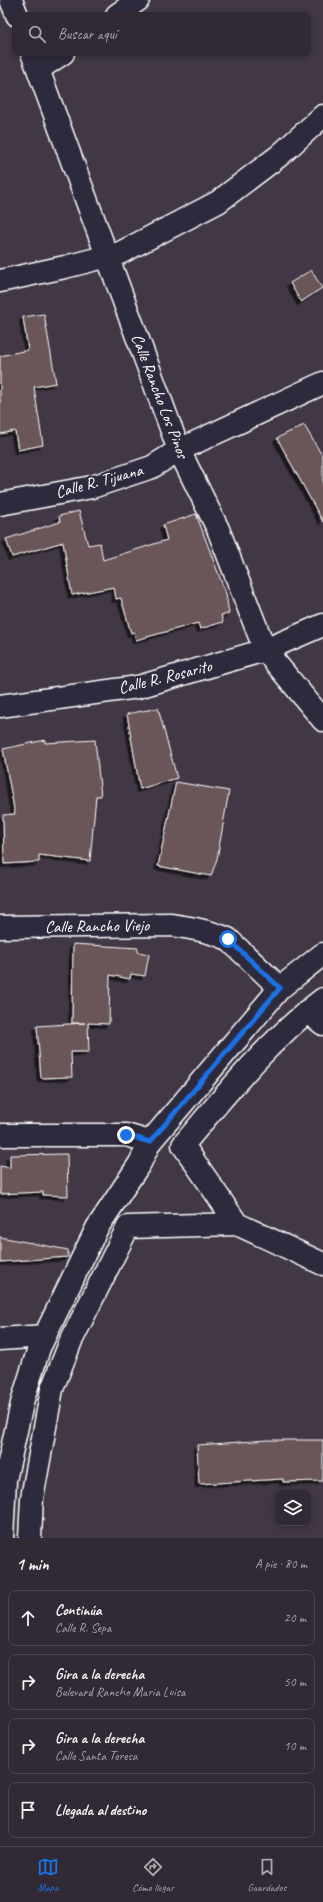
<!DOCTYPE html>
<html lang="es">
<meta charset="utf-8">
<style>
body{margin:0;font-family:Caveat,sans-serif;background:#3d3540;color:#f1f3f6}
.controls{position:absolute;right:12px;bottom:12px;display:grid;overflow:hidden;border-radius:8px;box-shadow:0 2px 6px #0003}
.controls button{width:36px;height:36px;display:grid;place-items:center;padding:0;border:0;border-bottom:1px solid #4c454f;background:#312934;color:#f1f3f6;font:20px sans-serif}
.stop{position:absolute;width:12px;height:12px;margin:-9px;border:3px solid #1a73e8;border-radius:50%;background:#fff}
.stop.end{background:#1a73e8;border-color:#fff;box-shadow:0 1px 4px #0008}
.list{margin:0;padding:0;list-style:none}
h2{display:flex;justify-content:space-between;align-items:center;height:52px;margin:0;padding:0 16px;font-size:17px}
h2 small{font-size:13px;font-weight:400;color:#a8a6ac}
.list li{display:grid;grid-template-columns:26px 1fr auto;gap:12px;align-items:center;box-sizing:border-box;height:56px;margin:0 8px 8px;padding:0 8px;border:1px solid #4c454f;border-radius:8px}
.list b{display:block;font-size:15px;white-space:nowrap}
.list p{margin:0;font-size:13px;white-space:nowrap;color:#a8a6ac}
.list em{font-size:13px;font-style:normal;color:#a8a6ac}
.icon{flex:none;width:22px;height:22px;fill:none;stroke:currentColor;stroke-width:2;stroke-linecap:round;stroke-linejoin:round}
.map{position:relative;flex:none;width:323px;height:1538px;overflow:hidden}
.search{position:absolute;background:#312934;box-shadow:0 2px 6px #0003;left:12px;right:12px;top:12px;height:44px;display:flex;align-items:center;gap:10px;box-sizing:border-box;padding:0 14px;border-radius:8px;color:#a8a6ac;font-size:15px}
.sheet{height:308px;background:#312934}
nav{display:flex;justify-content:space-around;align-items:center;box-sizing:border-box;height:56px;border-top:1px solid #4c454f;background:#312934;font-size:11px;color:#a8a6ac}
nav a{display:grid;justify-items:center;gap:2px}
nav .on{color:#1a73e8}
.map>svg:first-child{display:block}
.building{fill:#6a5659;stroke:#fff;filter:url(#shadow)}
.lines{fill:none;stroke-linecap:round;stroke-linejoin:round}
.minor-casing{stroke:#fff;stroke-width:25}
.minor{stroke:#2f2a3d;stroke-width:22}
.route{stroke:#1a73e8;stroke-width:5}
.labels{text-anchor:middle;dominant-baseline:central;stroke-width:4;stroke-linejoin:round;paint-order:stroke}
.street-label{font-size:17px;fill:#fff;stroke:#2f2a3d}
</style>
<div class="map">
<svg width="323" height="1538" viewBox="0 0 323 1538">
<defs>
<filter id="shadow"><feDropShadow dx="-3.5" dy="3.5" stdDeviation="0" flood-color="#0009"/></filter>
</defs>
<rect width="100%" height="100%" fill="#413745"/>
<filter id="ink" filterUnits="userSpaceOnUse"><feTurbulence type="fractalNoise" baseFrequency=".025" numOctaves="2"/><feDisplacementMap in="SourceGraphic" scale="8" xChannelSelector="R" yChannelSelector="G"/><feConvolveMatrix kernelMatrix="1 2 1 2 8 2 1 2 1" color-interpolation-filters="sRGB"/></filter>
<g filter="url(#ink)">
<!-- building -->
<path class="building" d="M 311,270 L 322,288 L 301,302 L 290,283 Z
M 44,314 L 56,383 L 34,387 L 43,445 L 18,450 L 15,431 L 0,434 L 0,356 L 28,350 L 23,317 Z
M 304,425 L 323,457 L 323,522 L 277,438 Z
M 79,511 L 88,545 L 100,543 L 103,560 L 167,540 L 163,525 L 196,514 L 226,594 L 229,614 L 221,615 L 223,622 L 200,629 L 198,623 L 136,640 L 134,632 L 131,633 L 121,598 L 116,599 L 114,587 L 72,595 L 63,542 L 12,557 L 6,539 L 60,522 L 59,516 Z
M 158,708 L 177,778 L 140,789 L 127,714 Z
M 45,740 L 45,743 L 95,740 L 101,796 L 96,796 L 90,861 L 39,855 L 39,862 L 4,864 L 3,815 L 15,814 L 3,749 Z
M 176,782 L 229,791 L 217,859 L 211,876 L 158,866 Z
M 73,944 L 138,948 L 138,952 L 149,954 L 145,976 L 131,974 L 130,979 L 110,975 L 109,1024 L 88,1023 L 89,1052 L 71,1052 L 72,1077 L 41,1078 L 37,1026 L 85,1023 L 72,1023 Z
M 67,1154 L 68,1196 L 43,1195 L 43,1192 L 0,1194 L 0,1166 L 10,1168 L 10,1155 Z
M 0,1237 L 68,1250 L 68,1257 L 0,1262 Z
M 268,1440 L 323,1440 L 323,1481 L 283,1482 L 283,1479 L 199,1484 L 197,1445 Z"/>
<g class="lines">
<defs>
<path id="minor" d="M 11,0 L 17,15
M 117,15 L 138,0
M 32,53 L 179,450 L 218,529 L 265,650 L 323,720
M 39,69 L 63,53
M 0,281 L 65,267 L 120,253 L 218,202 L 280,155 L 323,116
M 0,504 L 92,487 L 152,467 L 179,450 L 323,383
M 0,706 L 138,687 L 265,650 L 323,625
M 0,927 L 172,925 C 191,928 210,931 228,939 L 280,988
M 307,1011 L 323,1024
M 0,1135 L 126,1135 L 150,1142
M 237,1224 L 323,1264
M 0,1339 L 45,1336
M 2,1538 L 5,1480 L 23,1399 L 39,1348 L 97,1228 L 140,1163 L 150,1142 L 280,988 L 323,954
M 30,1538 L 32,1498 L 52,1389 L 71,1341 L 128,1227 L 237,1224 L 183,1145 C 226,1094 269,1040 323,999"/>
</defs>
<!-- minor casing -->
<use href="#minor" class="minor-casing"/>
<!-- minor -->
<use href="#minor" class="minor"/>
</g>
</g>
<g class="lines" filter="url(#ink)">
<!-- route -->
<path class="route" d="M 126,1135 L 150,1142 L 280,988 L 228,939"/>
</g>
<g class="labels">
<!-- street labels -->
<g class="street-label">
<text transform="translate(160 396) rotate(69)">Calle Rancho Los Pinos</text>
<text transform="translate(99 481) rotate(-15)">Calle R. Tijuana</text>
<text transform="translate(165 677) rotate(-14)">Calle R. Rosarito</text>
<text transform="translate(97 926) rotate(-1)">Calle Rancho Viejo</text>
</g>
</g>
</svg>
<div class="controls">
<button><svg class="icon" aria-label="layers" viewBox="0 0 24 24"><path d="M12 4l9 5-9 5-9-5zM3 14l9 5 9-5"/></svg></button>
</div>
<div class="stop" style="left:228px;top:939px"></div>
<div class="stop end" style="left:126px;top:1135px"></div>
<div class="search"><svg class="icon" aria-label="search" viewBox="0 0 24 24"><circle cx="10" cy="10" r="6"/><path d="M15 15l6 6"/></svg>Buscar aquí</div>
</div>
<section class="sheet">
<h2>1 min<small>A pie · 80 m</small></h2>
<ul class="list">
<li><svg class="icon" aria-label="ahead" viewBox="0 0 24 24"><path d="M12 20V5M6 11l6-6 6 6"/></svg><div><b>Continúa</b><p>Calle R. Sepa</p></div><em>20 m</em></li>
<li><svg class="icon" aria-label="right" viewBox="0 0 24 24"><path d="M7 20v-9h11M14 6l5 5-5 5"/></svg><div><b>Gira a la derecha</b><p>Bulevard Rancho Maria Luisa</p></div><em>50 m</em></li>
<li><svg class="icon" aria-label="right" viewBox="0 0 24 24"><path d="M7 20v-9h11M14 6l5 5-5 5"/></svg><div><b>Gira a la derecha</b><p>Calle Santa Teresa</p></div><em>10 m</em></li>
<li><svg class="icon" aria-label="arrive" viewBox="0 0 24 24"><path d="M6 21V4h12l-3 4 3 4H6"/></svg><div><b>Llegada al destino</b></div></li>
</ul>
</section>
<nav>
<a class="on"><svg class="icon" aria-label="map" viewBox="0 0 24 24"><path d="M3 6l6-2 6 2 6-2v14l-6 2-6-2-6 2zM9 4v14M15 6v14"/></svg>Mapa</a>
<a><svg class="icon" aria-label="directions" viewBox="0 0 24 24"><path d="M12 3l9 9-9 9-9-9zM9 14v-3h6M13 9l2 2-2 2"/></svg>Cómo llegar</a>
<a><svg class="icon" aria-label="saved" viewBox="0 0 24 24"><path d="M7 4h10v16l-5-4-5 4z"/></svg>Guardados</a>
</nav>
